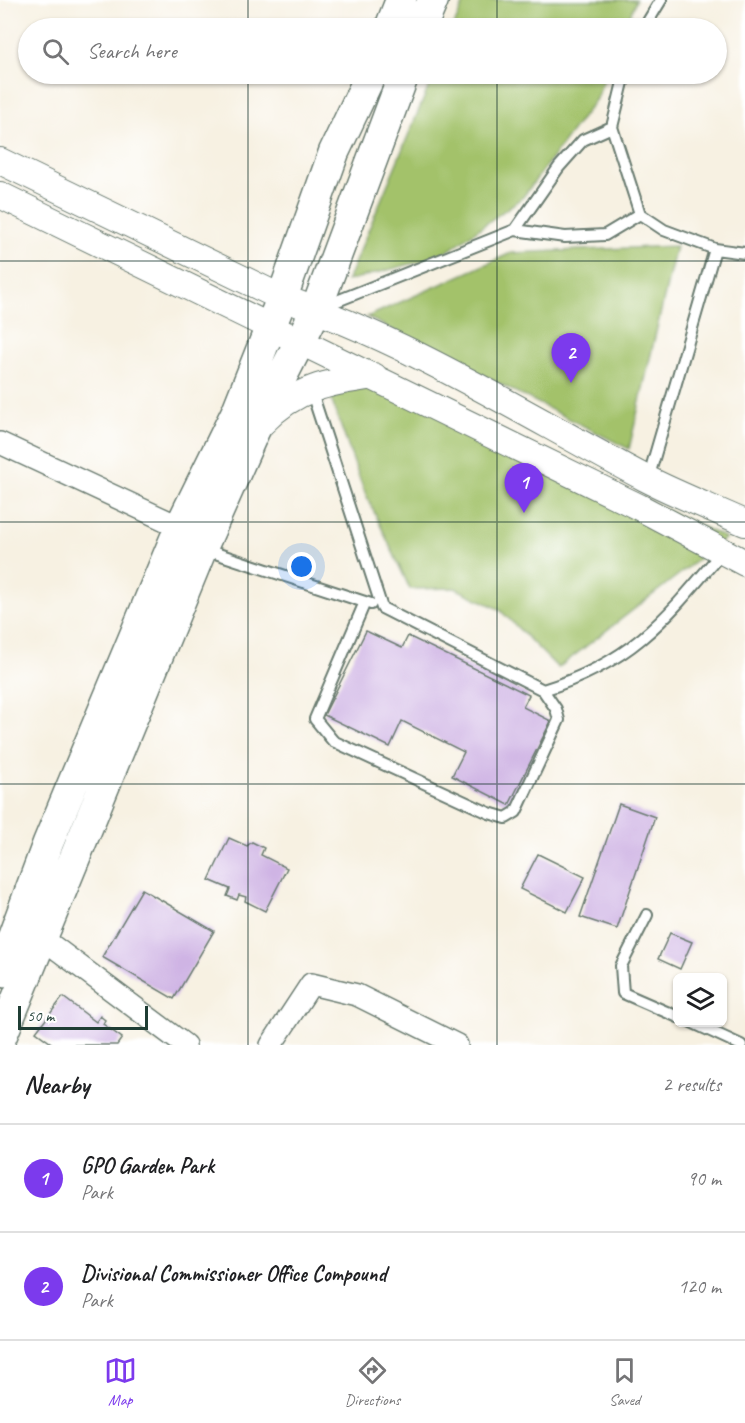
<!DOCTYPE html>
<style>
body{margin:0;font-family:Caveat,sans-serif;background:#f6f6f6;color:#202124}
.controls{position:absolute;right:18px;bottom:18px;display:grid;overflow:hidden;border-radius:9px;box-shadow:0 2px 4px #0004}
.controls button{width:54px;height:54px;display:grid;place-items:center;padding:0;border:0;border-bottom:2px solid #e0e0e0;background:#fff;color:#202124;font:30px sans-serif}
.scale{position:absolute;left:18px;bottom:15px;width:130px;box-sizing:border-box;padding-left:6px;border:3px solid #1f3d34;border-top:0;font-size:16px;line-height:21px;white-space:nowrap;color:#1f3d34;-webkit-text-stroke:4px #fff;paint-order:stroke}
.you{position:absolute;left:302px;top:567px;width:21px;height:21px;margin:-15px;border:4px solid #fff;border-radius:50%;background:#1a73e8;box-shadow:0 0 0 9px #1a73e833}
.badge{display:grid;place-items:center;width:39px;height:39px;border-radius:50%;background:#7c3aed;color:#fff;font-size:20px;font-weight:700}
.pin{position:absolute;translate:-50% -50px;filter:drop-shadow(0 2px 3px #0008)}
.pin::after{content:'';position:absolute;top:32px;width:21px;height:18px;background:inherit;clip-path:polygon(0 0,100% 0,50% 100%)}
.list{margin:0;padding:0;list-style:none}
h2{display:flex;justify-content:space-between;align-items:center;height:78px;margin:0;padding:0 24px;font-size:26px}
h2 small{font-size:20px;font-weight:400;color:#757577}
.list li{display:grid;grid-template-columns:39px 1fr auto;gap:18px;align-items:center;box-sizing:border-box;height:108px;padding:0 24px;border-top:2px solid #e0e0e0}
.list b{display:block;font-size:22px;white-space:nowrap}
.list p{margin:0;font-size:20px;white-space:nowrap;color:#757577}
.list em{font-size:20px;font-style:normal;color:#757577}
.icon{flex:none;width:33px;height:33px;fill:none;stroke:currentColor;stroke-width:2;stroke-linecap:round;stroke-linejoin:round}
.map{position:relative;flex:none;width:745px;height:1045px;overflow:hidden}
.search{position:absolute;background:#fff;box-shadow:0 2px 4px #0004;left:18px;right:18px;top:18px;height:66px;display:flex;align-items:center;gap:15px;box-sizing:border-box;padding:0 21px;border-radius:33px;color:#757577;font-size:22px}
.sheet{height:294px;background:#fff}
nav{display:flex;justify-content:space-around;align-items:center;box-sizing:border-box;height:84px;border-top:2px solid #e0e0e0;background:#fff;font-size:16px;color:#757577}
nav a{display:grid;justify-items:center;gap:3px}
nav .on{color:#7c3aed}
.map>svg:first-child{display:block}
.green{fill:#a3c26a;stroke:#61804f;stroke-width:1.5}
.building{fill:#cfb4e4}
.lines{fill:none;stroke-linecap:round;stroke-linejoin:round}
.service-casing{stroke:#6b7c71;stroke-width:14}
.minor-casing{stroke:#6b7c71;stroke-width:24}
.tertiary-casing{stroke:#6b7c71;stroke-width:28}
.secondary-casing{stroke:#6b7c71;stroke-width:33}
.service{stroke:#fff;stroke-width:10}
.minor{stroke:#fff;stroke-width:21}
.tertiary{stroke:#fff;stroke-width:26}
.secondary{stroke:#fff;stroke-width:30}
.grid{fill:none;stroke:#1f3d34;stroke-width:1.5;stroke-opacity:0.55}
</style>
<div class="map">
<svg width="745" height="1045" viewBox="0 0 745 1045">
<rect width="100%" height="100%" fill="#fff"/>
<filter id="ink" filterUnits="userSpaceOnUse"><feTurbulence type="fractalNoise" baseFrequency=".0167" numOctaves="2"/><feDisplacementMap in="SourceGraphic" scale="12" xChannelSelector="R" yChannelSelector="G"/><feConvolveMatrix kernelMatrix="1 2 1 2 8 2 1 2 1" color-interpolation-filters="sRGB"/></filter>
<filter id="wash" filterUnits="userSpaceOnUse"><feTurbulence type="fractalNoise" baseFrequency=".008" numOctaves="4" result="noise"/><feDisplacementMap in="SourceGraphic" scale="24" xChannelSelector="R" yChannelSelector="G"/><feGaussianBlur stdDeviation="1.35" result="paint"/><feColorMatrix in="noise" values="0 0 0 0 0 0 0 0 0 0 0 0 0 0 0 0 0 1.4 0 .05"/><feComposite in="paint" operator="in"/></filter>
<g filter="url(#wash)">
<rect width="100%" height="100%" fill="#f7f1e2"/>
<!-- green -->
<path class="green" d="M 465,0 L 636,0 L 625,28 L 453,28 Z
M 434,74 L 606,74 L 596,99 L 523,197 L 441,256 L 347,281 Z
M 676,246 L 629,449 L 367,317 L 511,253 Z
M 400,386 L 726,538 L 558,668 L 499,609 L 455,588 L 410,589 L 363,488 L 330,396 L 363,387 Z"/>
<g id="blocks">
<!-- building -->
<path class="building" d="M 366,631 L 402,648 L 408,636 L 529,695 L 523,707 L 551,721 L 509,805 L 452,776 L 464,752 L 402,721 L 390,747 L 324,715 Z
M 619,804 L 655,817 L 617,929 L 580,917 Z
M 229,838 L 247,846 L 252,842 L 264,848 L 261,855 L 287,868 L 265,911 L 245,901 L 246,897 L 239,895 L 237,900 L 227,896 L 230,889 L 209,880 Z
M 538,854 L 585,877 L 567,912 L 520,889 Z
M 142,889 L 214,931 L 174,999 L 102,957 Z
M 670,933 L 692,942 L 680,969 L 658,959 Z
M 63,997 L 96,1022 L 100,1016 L 105,1020 L 103,1024 L 122,1038 L 117,1045 L 54,1045 L 36,1032 Z"/>
</g>
</g>
<g filter="url(#ink)">
<use href="#blocks" fill-opacity="0" stroke="#6b7c71" stroke-width="1.5"/>
<g class="lines">
<defs>
<path id="service" d="M 644,28 L 661,0
M 612,127 L 625,74
M 640,214 L 664,230 L 715,249 L 648,479
M 715,249 L 745,253
M 322,307 L 515,230 L 565,237 L 605,235 L 640,214 L 612,127 L 583,140 L 559,167 L 515,230
M 311,390 L 382,608 L 543,690 C 631,663 665,620 722,552
M 203,549 L 371,604
M 365,602 L 315,719 L 333,741 L 489,813 L 506,818 L 516,812 L 559,720 L 556,709 L 543,690
M 647,915 L 621,966 L 623,993 L 678,1017
M 691,1022 L 741,1045"/>
<path id="minor" d="M 0,443 L 180,527 L 190,536
M 42,938 L 185,1045
M 271,1045 L 311,984 L 357,995 L 457,1045"/>
<path id="tertiary" d="M 0,161 L 282,298 C 410,341 527,416 645,478 C 678,495 712,508 745,523
M 0,195 L 639,507 L 745,563
M 263,422 C 295,388 329,382 374,376"/>
<path id="secondary" d="M 390,28 L 401,0
M 421,28 L 433,0
M 0,972 L 48,843 L 180,527 L 237,411 L 282,298 L 334,152 L 371,74
M 0,1040 L 202,548 L 254,431 L 316,310 L 404,74"/>
</defs>
<!-- service casing -->
<use href="#service" class="service-casing"/>
<!-- minor casing -->
<use href="#minor" class="minor-casing"/>
<!-- tertiary casing -->
<use href="#tertiary" class="tertiary-casing"/>
<!-- secondary casing -->
<use href="#secondary" class="secondary-casing"/>
<!-- service -->
<use href="#service" class="service"/>
<!-- minor -->
<use href="#minor" class="minor"/>
<!-- tertiary -->
<use href="#tertiary" class="tertiary"/>
<!-- secondary -->
<use href="#secondary" class="secondary"/>
</g>
</g>
<!-- grid -->
<path class="grid" d="M 248,0 L 248,28M 497,0 L 497,28M 248,74 L 248,1045M 497,74 L 497,1045M 0,261 L 745,261M 0,522 L 745,522M 0,784 L 745,784"/>
</svg>
<div class="controls">
<button><svg class="icon" aria-label="layers" viewBox="0 0 24 24"><path d="M12 4l9 5-9 5-9-5zM3 14l9 5 9-5"/></svg></button>
</div>
<div class="scale">50 m</div>
<div class="you"></div>
<div class="pin badge" style="left:524px;top:513px">1</div>
<div class="pin badge" style="left:571px;top:383px">2</div>
<div class="search"><svg class="icon" aria-label="search" viewBox="0 0 24 24"><circle cx="10" cy="10" r="6"/><path d="M15 15l6 6"/></svg>Search here</div>
</div>
<section class="sheet">
<h2>Nearby<small>2 results</small></h2>
<ul class="list">
<li><span class="badge">1</span><div><b>GPO Garden Park</b><p>Park</p></div><em>90 m</em></li>
<li><span class="badge">2</span><div><b>Divisional Commissioner Office Compound</b><p>Park</p></div><em>120 m</em></li>
</ul>
</section>
<nav>
<a class="on"><svg class="icon" aria-label="map" viewBox="0 0 24 24"><path d="M3 6l6-2 6 2 6-2v14l-6 2-6-2-6 2zM9 4v14M15 6v14"/></svg>Map</a>
<a><svg class="icon" aria-label="directions" viewBox="0 0 24 24"><path d="M12 3l9 9-9 9-9-9zM9 14v-3h6M13 9l2 2-2 2"/></svg>Directions</a>
<a><svg class="icon" aria-label="saved" viewBox="0 0 24 24"><path d="M7 4h10v16l-5-4-5 4z"/></svg>Saved</a>
</nav>
